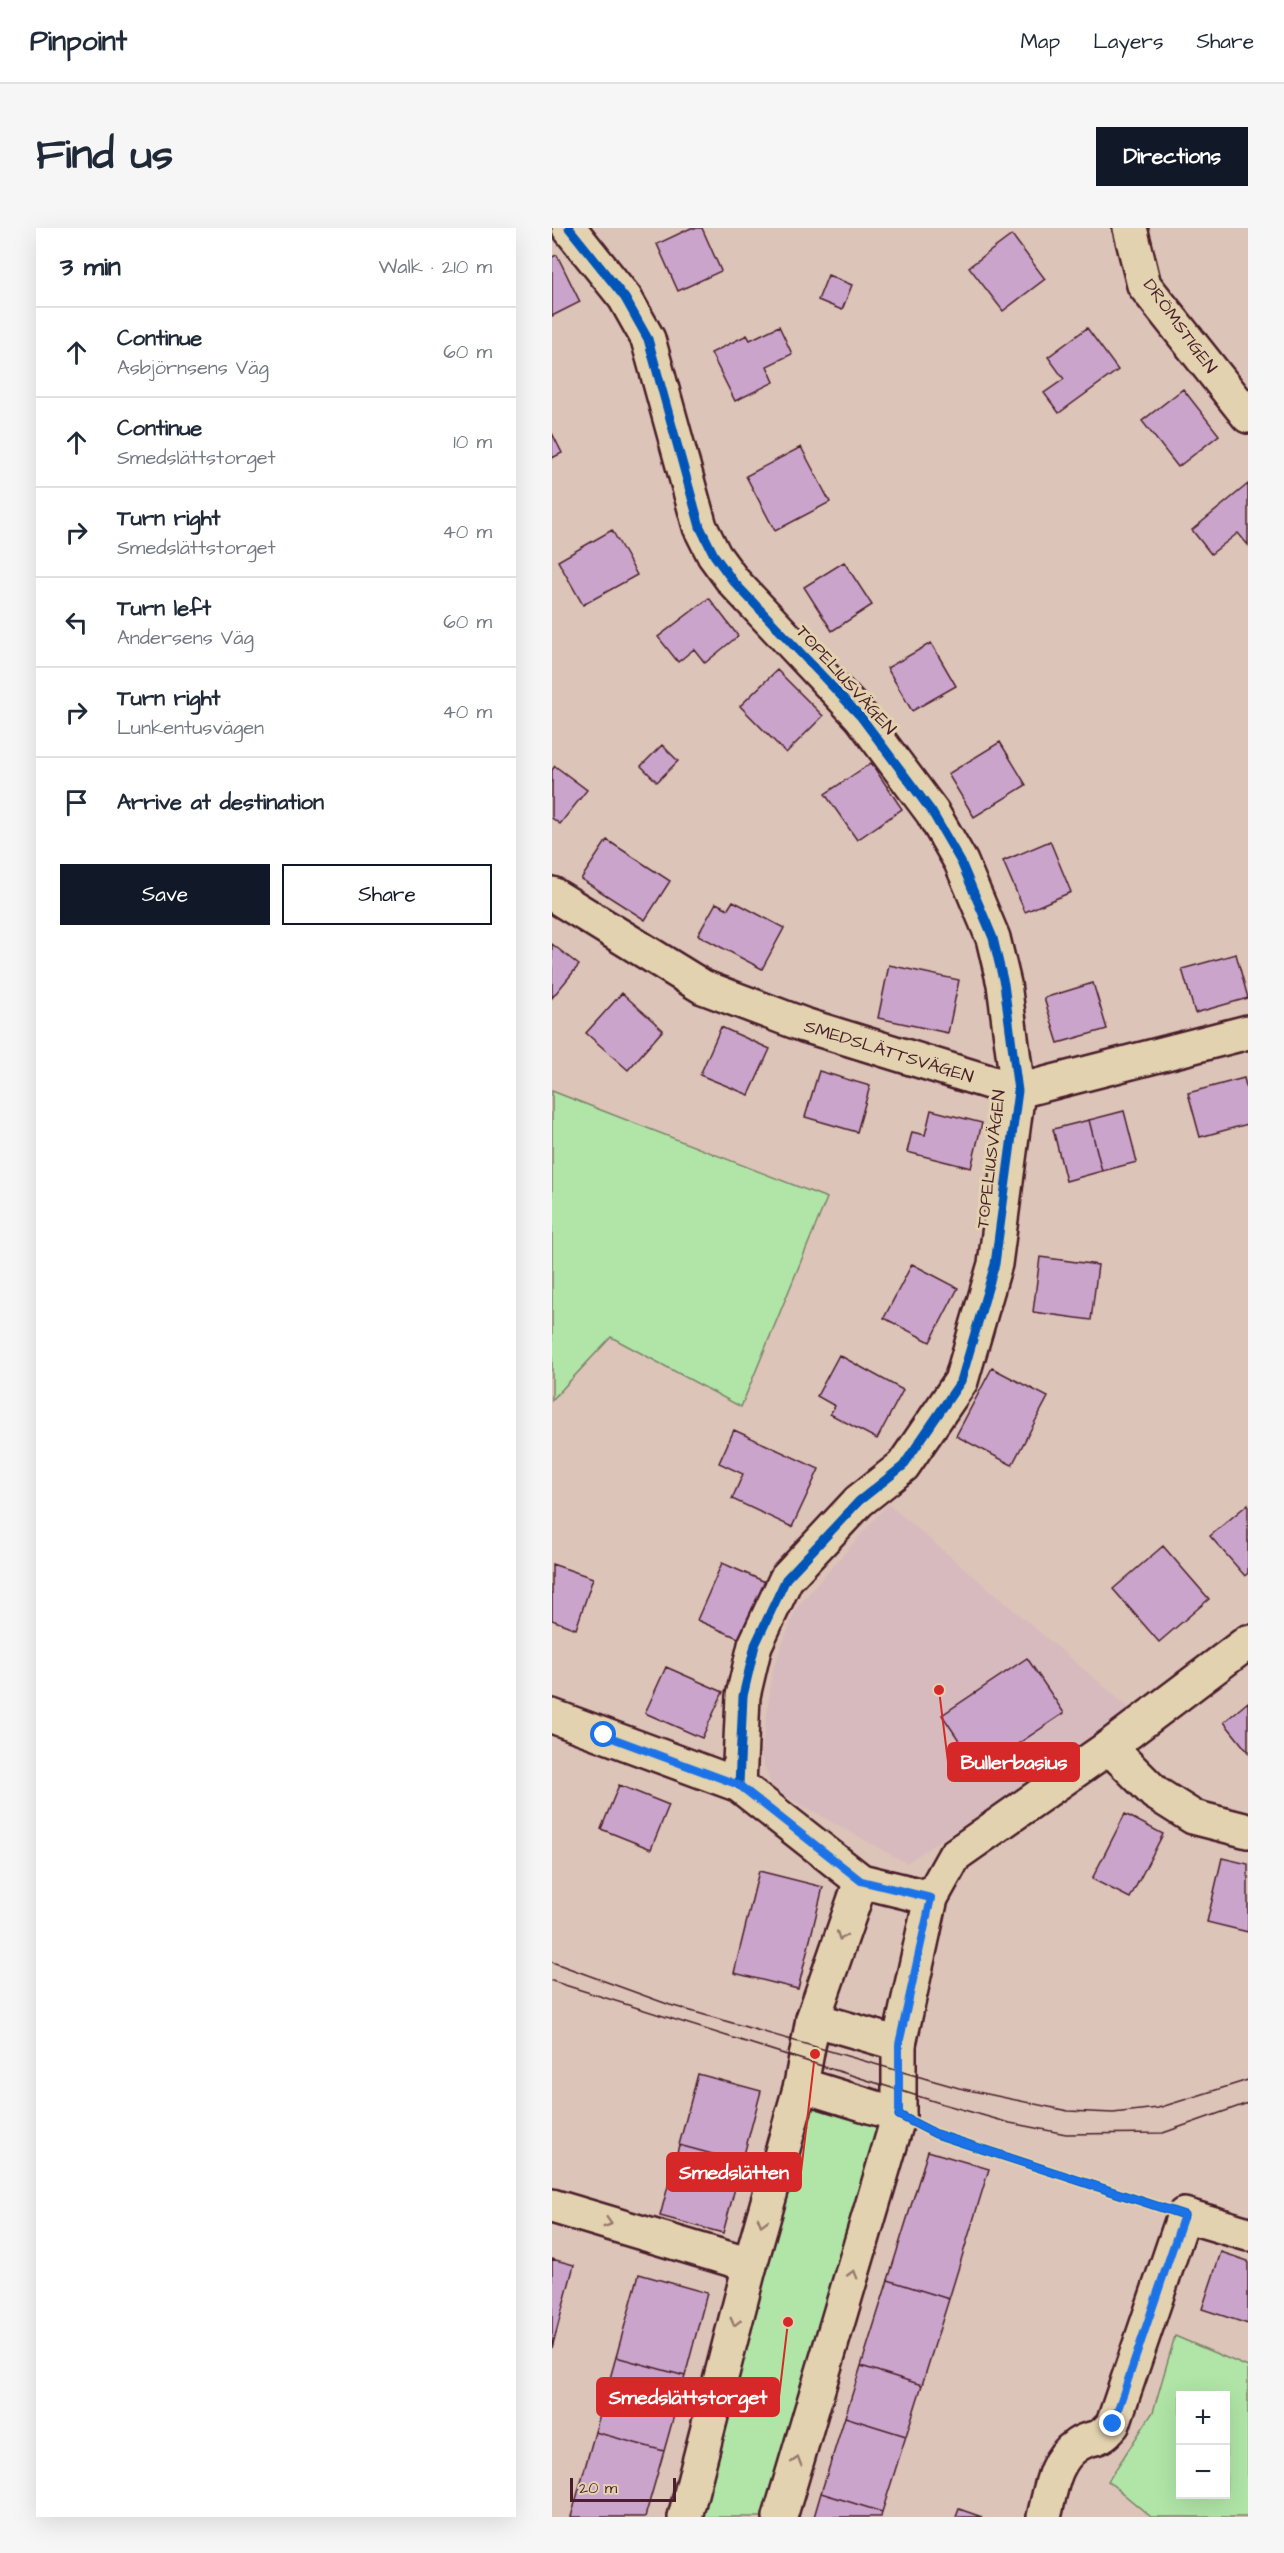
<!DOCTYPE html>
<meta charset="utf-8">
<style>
body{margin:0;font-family:"Architects Daughter",sans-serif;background:#f6f6f7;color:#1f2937}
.controls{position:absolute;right:18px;bottom:18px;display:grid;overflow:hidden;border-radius:0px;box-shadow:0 6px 24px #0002}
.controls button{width:54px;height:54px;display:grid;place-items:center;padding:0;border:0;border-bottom:2px solid #e0e1e3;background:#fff;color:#1f2937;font:30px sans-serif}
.scale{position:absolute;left:18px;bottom:15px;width:106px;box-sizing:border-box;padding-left:6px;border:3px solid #4a1f2b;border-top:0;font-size:16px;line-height:21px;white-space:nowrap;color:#4a1f2b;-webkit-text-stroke:4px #e3d2af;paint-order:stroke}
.stop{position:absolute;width:18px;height:18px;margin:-14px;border:4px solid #1a73e8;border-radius:50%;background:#fff}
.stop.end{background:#1a73e8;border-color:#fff;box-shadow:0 2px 6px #0008}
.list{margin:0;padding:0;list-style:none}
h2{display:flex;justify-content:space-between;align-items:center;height:78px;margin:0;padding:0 24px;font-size:26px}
h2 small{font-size:20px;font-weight:400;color:#747a83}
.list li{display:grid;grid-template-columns:39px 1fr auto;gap:18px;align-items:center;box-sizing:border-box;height:90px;padding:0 24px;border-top:2px solid #e0e1e3}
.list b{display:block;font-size:22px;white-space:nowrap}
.list p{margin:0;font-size:20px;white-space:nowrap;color:#747a83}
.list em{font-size:20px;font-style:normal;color:#747a83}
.actions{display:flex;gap:12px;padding:18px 24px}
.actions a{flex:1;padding:14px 0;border:2px solid #111827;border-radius:0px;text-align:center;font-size:21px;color:#111827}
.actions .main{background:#111827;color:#fff}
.icon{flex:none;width:33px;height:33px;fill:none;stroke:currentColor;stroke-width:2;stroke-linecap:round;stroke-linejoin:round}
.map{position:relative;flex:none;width:696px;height:2289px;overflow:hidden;border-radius:0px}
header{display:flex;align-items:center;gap:36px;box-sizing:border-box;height:84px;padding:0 30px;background:#fff;border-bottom:2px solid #e0e1e3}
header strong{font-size:28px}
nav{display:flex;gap:33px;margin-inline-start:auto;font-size:21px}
.intro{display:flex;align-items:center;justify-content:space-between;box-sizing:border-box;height:144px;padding:0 36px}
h1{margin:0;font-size:42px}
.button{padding:15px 27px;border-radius:0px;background:#111827;color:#fff;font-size:21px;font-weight:700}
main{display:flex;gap:36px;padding:0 36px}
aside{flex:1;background:#fff;border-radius:0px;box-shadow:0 6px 24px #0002}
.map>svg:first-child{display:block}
.built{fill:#d7babe}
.green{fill:#b0e5a7;stroke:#7d8269;stroke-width:1.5;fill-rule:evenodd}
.building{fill:#cba4cc;stroke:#4a1f2b;stroke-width:1.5}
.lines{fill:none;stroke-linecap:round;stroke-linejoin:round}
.minor-casing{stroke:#4a1f2b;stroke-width:38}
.minor{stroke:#e3d2af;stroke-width:33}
.tram{stroke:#4a1f2b;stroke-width:1.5}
.cycleway-casing{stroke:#e3d2af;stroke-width:13}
.cycleway{stroke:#0057b8;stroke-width:9}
.oneway{stroke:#96786d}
.route{stroke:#1a73e8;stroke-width:8}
.labels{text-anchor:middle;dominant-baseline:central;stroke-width:6;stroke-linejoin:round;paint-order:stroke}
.street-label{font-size:18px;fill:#4a1f2b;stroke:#e3d2af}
.leader{fill:none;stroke:#d62828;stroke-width:2}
.callout-dot{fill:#d62828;stroke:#e3d2af;stroke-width:2}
.callout{fill:#d62828;stroke:#d62828;stroke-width:2}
.callout-label{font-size:20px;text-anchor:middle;font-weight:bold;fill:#fff}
</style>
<header>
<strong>Pinpoint</strong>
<nav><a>Map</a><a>Layers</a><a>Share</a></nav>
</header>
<div class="intro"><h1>Find us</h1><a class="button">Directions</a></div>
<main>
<aside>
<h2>3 min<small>Walk · 210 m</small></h2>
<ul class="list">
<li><svg class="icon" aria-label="ahead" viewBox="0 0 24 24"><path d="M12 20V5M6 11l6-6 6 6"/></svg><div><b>Continue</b><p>Asbjörnsens Väg</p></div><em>60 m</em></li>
<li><svg class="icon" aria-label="ahead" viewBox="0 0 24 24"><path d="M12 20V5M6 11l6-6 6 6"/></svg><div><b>Continue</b><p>Smedslättstorget</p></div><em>10 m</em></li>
<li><svg class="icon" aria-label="right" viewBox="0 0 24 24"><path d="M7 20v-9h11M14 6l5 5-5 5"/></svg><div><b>Turn right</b><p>Smedslättstorget</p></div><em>40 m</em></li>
<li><svg class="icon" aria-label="left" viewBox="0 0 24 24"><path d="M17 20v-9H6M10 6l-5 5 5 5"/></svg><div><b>Turn left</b><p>Andersens Väg</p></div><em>60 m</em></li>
<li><svg class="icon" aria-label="right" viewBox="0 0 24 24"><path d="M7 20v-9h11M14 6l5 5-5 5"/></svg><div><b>Turn right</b><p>Lunkentusvägen</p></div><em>40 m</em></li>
<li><svg class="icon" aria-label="arrive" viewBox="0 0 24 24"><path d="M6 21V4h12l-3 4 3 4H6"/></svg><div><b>Arrive at destination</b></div></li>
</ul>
<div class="actions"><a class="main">Save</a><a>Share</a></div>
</aside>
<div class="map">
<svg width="696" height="2289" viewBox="0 0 696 2289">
<rect width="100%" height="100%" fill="#dcc4b8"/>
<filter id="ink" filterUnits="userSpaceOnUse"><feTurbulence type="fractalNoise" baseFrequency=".0167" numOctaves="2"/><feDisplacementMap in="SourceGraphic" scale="12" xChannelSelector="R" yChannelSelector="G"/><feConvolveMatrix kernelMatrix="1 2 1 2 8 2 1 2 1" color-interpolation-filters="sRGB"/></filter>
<g filter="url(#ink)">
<!-- built -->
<path class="built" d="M 336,1276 L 582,1484 L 354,1635 L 221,1561 L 209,1529 L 221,1440 L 245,1379 Z"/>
<!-- green -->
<path class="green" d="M 0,863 L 275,970 L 189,1179 L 59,1109 L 0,1172 Z
M 258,1876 L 333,1898 L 213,2289 L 147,2289 Z
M 623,2108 L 696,2139 L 696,2289 L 599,2289 L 556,2253 L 601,2184 ZM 628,2168 L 674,2168 L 674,2266 L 628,2266 Z"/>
<!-- building -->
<path class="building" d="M 139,0 L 150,0 L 169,43 L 126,63 L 105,16 Z
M 460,7 L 493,51 L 451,83 L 417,39 Z
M 5,27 L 28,74 L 0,88 L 0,29 Z
M 276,47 L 300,57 L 290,82 L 266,72 Z
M 227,98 L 240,126 L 215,138 L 222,154 L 183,173 L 159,125 L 195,107 L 198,112 Z
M 535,100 L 566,142 L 507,185 L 492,165 L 512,151 L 496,129 Z
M 631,161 L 667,207 L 626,239 L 590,193 Z
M 0,205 L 10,225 L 0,230 Z
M 249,219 L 278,274 L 223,303 L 194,248 Z
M 696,256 L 696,317 L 686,305 L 659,326 L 640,302 Z
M 60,302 L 85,347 L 31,377 L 6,333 Z
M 292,334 L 320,377 L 280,403 L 252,359 Z
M 157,370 L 186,408 L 153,435 L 142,421 L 126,434 L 106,409 Z
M 379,415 L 404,458 L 360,483 L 335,440 Z
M 225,442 L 271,488 L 234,525 L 188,478 Z
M 448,514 L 474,557 L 422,589 L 396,546 Z
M 110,517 L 126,533 L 105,554 L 89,538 Z
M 319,535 L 350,581 L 305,612 L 273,566 Z
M 3,538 L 35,562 L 8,596 L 0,590 L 0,542 Z
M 55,612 L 118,653 L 93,692 L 29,651 Z
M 498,613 L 519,664 L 473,684 L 451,633 Z
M 181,673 L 232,700 L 210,741 L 146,707 L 164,675 L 176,681 Z
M 0,716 L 27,737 L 0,770 Z
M 684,726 L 696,770 L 643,785 L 630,741 Z
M 337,737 L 407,752 L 396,805 L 326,790 Z
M 541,755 L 555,801 L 506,815 L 492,770 Z
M 70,765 L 111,802 L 76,842 L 34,805 Z
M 169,799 L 218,821 L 197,867 L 148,847 Z
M 267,843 L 318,858 L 305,904 L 253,889 Z
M 692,850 L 696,866 L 696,896 L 648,909 L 636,865 Z
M 379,882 L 430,895 L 419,940 L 355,924 L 360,904 L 373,907 Z
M 572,883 L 585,934 L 550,943 L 537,892 Z
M 537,892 L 550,943 L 514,953 L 501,901 Z
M 488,1029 L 546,1037 L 539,1092 L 481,1084 Z
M 360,1036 L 406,1060 L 378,1114 L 332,1090 Z
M 287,1127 L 351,1162 L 325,1211 L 278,1186 L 283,1178 L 265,1168 Z
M 440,1140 L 496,1169 L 460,1237 L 404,1208 Z
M 182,1202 L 267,1241 L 240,1299 L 180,1271 L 191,1246 L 167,1235 Z
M 696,1276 L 696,1345 L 693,1348 L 658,1308 Z
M 611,1318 L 657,1371 L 607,1414 L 561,1361 Z
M 170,1335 L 218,1356 L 193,1413 L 145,1392 Z
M 0,1336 L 41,1350 L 24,1401 L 0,1392 Z
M 475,1430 L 512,1485 L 427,1542 L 390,1487 Z
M 114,1439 L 171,1464 L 150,1510 L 93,1485 Z
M 696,1474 L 696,1524 L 672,1494 Z
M 67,1557 L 117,1577 L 99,1621 L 49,1601 Z
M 573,1586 L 611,1606 L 578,1670 L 540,1651 Z
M 670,1630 L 696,1636 L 696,1704 L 655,1694 Z
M 207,1643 L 271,1659 L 246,1761 L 182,1745 Z
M 146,1846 L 209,1863 L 190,1934 L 127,1917 Z
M 127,1917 L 190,1934 L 171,2005 L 108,1988 Z
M 376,1923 L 437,1941 L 397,2071 L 336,2052 Z
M 669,2024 L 696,2033 L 696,2096 L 650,2081 Z
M 0,2031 L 22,2037 L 0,2120 Z
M 87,2046 L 155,2065 L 133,2148 L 64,2129 Z
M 336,2052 L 397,2071 L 370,2157 L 309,2138 Z
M 64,2129 L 133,2148 L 112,2223 L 43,2204 Z
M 309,2138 L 370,2157 L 354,2208 L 293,2189 Z
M 293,2189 L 354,2208 L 330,2284 L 269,2265 Z
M 43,2204 L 112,2223 L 93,2289 L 19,2289 Z
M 269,2265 L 330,2284 L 329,2289 L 262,2289 Z
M 407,2281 L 430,2289 L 404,2289 Z"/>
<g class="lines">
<defs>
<g id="minor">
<path d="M 17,0 L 73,70 L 96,111 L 148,299 L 162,327 L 181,353 L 309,489 L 380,584 L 409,634 L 441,710 L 452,756 L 466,863 L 443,1036 L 409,1153 L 351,1238 L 307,1273 L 234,1351 L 203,1417 L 191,1468 L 187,1557"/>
<path d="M 578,0 L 592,57 L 696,188"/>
<path id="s1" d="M 0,666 L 151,759 L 252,797 L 466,863 L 696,804"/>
<path d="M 0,1488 L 187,1557 L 309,1653 L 379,1670"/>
<path d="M 557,1519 L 603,1565 L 641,1589 L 696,1603"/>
<path d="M 261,1791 L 347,1816"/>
<path d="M 249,1857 L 347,1887"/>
<path d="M 0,1978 L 198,2037"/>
<path d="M 133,2289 L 198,2037 L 249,1857 L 261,1791 L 309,1653"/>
<path d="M 228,2289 L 347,1887 L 347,1816 L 379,1670 L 403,1627 L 557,1519 L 696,1414"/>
<path d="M 492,2289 C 499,2262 501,2233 525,2217 C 541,2206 544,2217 561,2196 L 632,1987 L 696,2006"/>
</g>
</defs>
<!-- minor casing -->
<use href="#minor" class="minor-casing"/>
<!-- minor -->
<use href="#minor" class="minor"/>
<!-- tram -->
<path class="tram" d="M 0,1734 L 118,1777 L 347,1843 L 407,1860 L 516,1883 L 561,1885 L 606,1880 L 696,1852
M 0,1753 L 391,1876 L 458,1895 L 514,1906 L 611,1905 L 696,1875"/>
<defs>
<path id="cycleway" d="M 17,0 L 73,70 L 96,111 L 148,299 L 162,327 L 181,353 L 309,489 L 380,584 L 409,634 L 441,710 L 452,756 L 466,863 L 443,1036 L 409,1153 L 351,1238 L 307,1273 L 234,1351 L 203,1417 L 191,1468 L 187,1557
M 347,1887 L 384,1906 L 632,1987"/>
</defs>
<!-- cycleway casing -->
<use href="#cycleway" class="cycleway-casing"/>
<!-- cycleway -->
<use href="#cycleway" class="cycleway"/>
</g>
<!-- one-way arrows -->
<defs><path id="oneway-chevron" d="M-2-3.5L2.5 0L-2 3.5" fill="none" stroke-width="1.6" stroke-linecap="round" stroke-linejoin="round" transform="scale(1.5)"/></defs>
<g class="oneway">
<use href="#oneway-chevron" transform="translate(289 1708) rotate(109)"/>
<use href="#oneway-chevron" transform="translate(210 1994) rotate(106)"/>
<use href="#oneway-chevron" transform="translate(56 1995) rotate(17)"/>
<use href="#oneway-chevron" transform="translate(301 2046) rotate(-74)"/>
<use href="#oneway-chevron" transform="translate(183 2094) rotate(104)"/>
<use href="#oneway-chevron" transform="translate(245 2233) rotate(-73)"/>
</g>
</g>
<g class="lines" filter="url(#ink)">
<!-- route -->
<path class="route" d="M 52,1507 L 187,1557 L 309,1653 L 379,1670 L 347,1816 L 347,1887 L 384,1906 L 632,1987 L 561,2196"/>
</g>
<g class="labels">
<!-- street labels -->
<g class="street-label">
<text transform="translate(628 98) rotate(54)">DRÖMSTIGEN</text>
<text transform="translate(294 452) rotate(48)">TOPELIUSVÄGEN</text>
<text stroke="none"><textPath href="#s1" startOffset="374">SMEDSLÄTTSVÄGEN</textPath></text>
<text transform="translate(439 931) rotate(-83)">TOPELIUSVÄGEN</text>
</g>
</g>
<!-- callouts -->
<path class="leader" d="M387 1462L396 1534M263 1826L249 1944M236 2094L227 2169"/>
<g class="callout-dot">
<circle cx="387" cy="1462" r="6"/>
<circle cx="263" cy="1826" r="6"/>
<circle cx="236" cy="2094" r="6"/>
</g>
<g class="callout">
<rect x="396" y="1515" width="131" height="38" rx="6"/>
<rect x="115" y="1925" width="134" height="38" rx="6"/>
<rect x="45" y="2150" width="182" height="38" rx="6"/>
</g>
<g class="callout-label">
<text x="462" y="1541">Bullerbasius</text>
<text x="182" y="1951">Smedslätten</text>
<text x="136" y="2176">Smedslättstorget</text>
</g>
</svg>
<div class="controls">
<button>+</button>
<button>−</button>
</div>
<div class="scale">20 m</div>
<div class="stop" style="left:52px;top:1507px"></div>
<div class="stop end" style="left:561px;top:2196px"></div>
</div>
</main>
